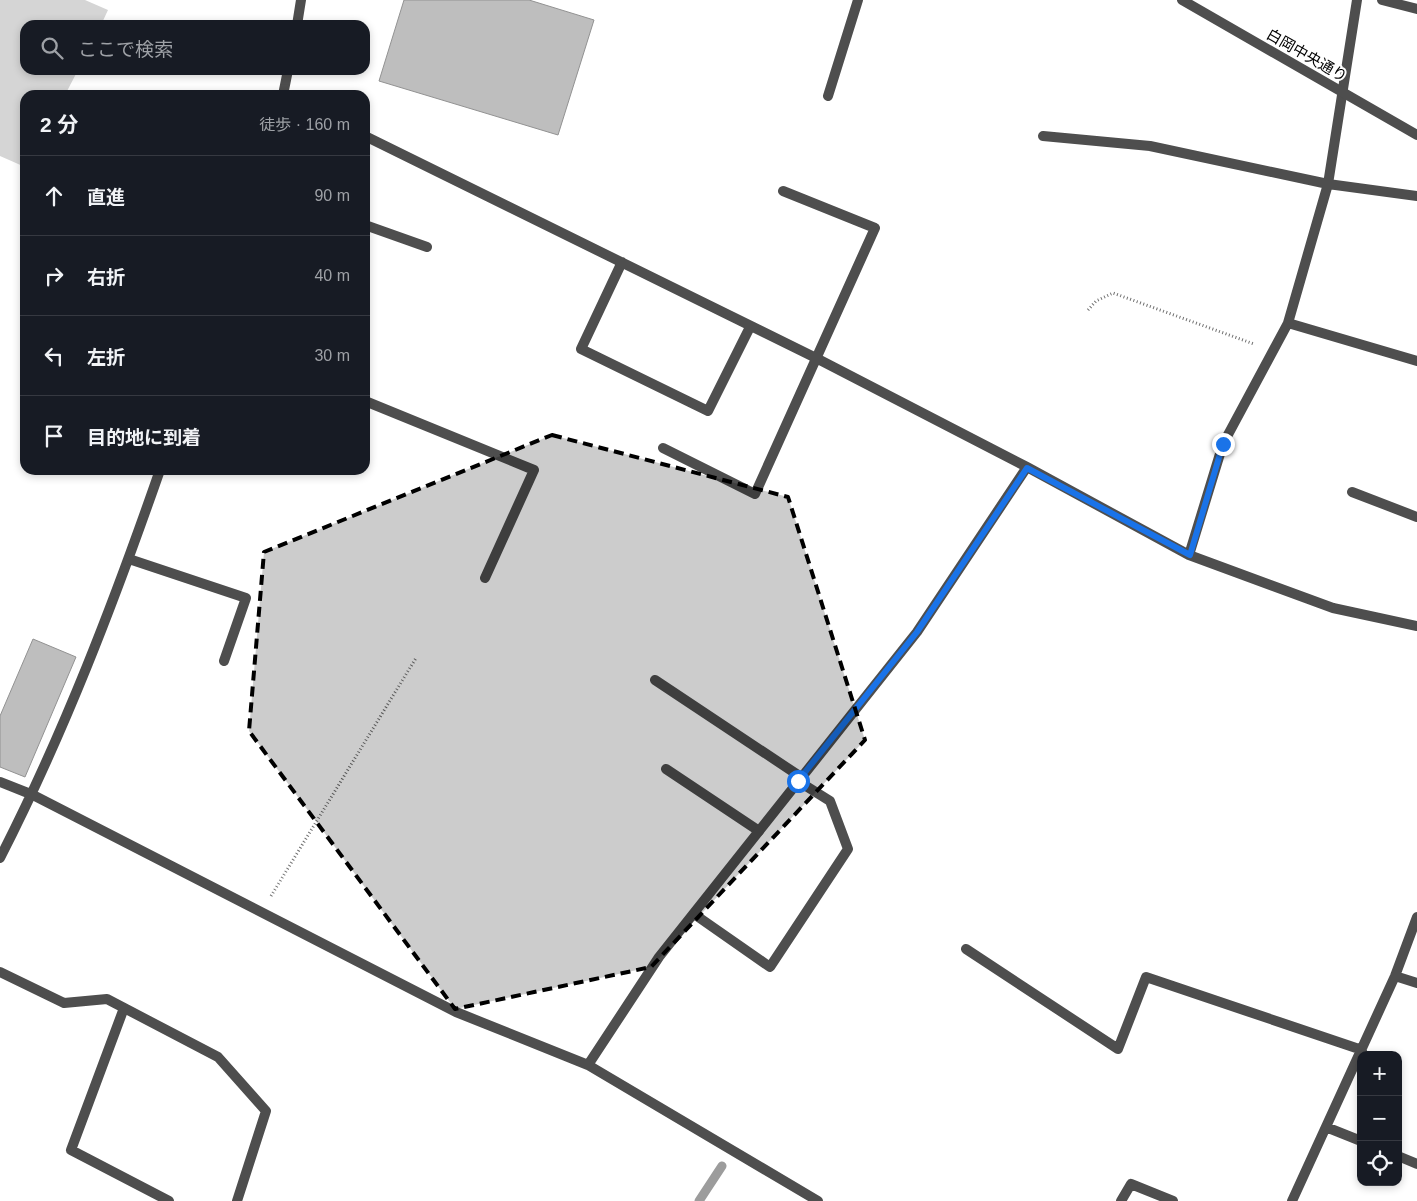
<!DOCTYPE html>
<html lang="ja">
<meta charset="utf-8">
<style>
body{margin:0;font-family:Arial,"Noto Sans JP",sans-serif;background:#242831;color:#f1f3f6}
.controls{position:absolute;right:15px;bottom:15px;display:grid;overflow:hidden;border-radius:10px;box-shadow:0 2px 8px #0003}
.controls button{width:45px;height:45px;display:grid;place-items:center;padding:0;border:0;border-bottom:1px solid #363941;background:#171b24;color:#f1f3f6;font:25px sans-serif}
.stop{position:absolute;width:15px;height:15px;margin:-11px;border:4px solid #1a73e8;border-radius:50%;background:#fff}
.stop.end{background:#1a73e8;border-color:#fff;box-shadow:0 1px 5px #0008}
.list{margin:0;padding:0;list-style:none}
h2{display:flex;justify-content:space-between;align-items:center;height:65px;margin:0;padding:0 20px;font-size:21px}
h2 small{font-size:16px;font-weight:400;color:#9ea1a6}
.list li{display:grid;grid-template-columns:32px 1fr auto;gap:15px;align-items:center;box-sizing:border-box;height:80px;padding:0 20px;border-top:1px solid #363941}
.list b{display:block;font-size:19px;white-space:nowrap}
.list em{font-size:16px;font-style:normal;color:#9ea1a6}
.icon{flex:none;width:28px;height:28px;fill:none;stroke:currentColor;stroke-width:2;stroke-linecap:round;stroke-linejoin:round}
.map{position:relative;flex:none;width:1417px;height:1201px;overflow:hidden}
.search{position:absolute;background:#171b24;box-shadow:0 2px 8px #0003;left:20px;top:20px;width:350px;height:55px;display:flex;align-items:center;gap:12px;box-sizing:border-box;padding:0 18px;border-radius:15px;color:#9ea1a6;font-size:19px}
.panel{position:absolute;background:#171b24;box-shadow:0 2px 8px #0003;left:20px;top:90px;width:350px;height:385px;border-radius:15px}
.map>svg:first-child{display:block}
.green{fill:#d5d5d5}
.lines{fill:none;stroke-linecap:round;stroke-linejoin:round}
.stream{stroke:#9c9c9c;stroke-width:9}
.building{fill:#bebebe;stroke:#929292}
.path{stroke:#707070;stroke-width:3;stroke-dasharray:1 2.5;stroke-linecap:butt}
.service{stroke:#4e4e4e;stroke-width:10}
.minor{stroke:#4e4e4e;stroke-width:10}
.tertiary{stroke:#4e4e4e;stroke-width:10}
.route{stroke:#1a73e8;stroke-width:6}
.marked{fill:#000;fill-opacity:0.2;stroke:#000;stroke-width:4;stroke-dasharray:10 6;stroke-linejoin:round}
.labels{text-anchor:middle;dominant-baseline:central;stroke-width:4;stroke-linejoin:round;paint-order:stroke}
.street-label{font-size:15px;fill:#000;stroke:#fff}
</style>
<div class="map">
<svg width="1417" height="1201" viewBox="0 0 1417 1201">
<rect width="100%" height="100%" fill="#fff"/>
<!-- green -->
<path class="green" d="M 0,0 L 85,0 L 108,10 L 101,25 L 25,25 L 25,70 L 78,70 L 65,95 L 25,95 L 25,167 L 0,156 Z"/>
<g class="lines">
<!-- stream -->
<path class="stream" d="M 699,1201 L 722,1166"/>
</g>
<!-- building -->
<path class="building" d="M 404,0 L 529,0 L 594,20 L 558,135 L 379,81 Z
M 33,639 L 76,657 L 25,777 L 0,767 L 0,716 Z"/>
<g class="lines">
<!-- path -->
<path class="path" d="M 1088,310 L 1096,301 L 1113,293 L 1254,344
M 271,896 L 416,658"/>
<!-- service -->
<path class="service" d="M 655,680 L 801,777
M 666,769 L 759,831"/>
<!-- minor -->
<path class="minor" d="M 1382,0 L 1417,9
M 297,25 L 301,0
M 283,95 L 288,70
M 828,96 L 858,0
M 365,136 L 816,358 L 1027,467 L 1189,555 L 1333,608 L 1417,626
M 1043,136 L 1150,146 L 1328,184 L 1417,196
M 365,225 L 427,247
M 622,262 L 581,349 L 708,411 L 750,327
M 1288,323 L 1417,361
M 365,401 L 534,470 L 485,578
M 663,448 L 755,494 L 875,228 L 783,191
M 1352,492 L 1417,517
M 1189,555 L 1223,444 L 1288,323 L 1328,184 L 1357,0
M 129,559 L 246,598 L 224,661
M 0,782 L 33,795 L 456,1012 L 588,1065 L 818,1201
M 0,858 C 64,733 114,602 160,470
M 694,914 L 770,967 L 848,849 L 830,801 L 798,781
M 966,949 L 1118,1049 L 1146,977 L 1362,1050
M 0,972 L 64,1003 L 107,999 L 218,1057 L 266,1111 L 237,1201
M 1395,976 L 1417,983
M 124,1008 L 71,1150 L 169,1201
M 588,1065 L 659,957 L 917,632 L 1027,467
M 1326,1127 L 1361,1141
M 1398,1156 L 1417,1164
M 1121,1201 L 1131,1184 L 1173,1201
M 1292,1201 L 1395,976 L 1417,917"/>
<!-- tertiary -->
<path class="tertiary" d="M 1182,0 L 1417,135"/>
</g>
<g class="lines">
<!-- route -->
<path class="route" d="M 798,781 L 917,632 L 1027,468 L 1190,555 L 1223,444"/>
</g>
<!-- marked area -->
<path class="marked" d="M 552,435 L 788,497 L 865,740 L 651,967 L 455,1009 L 249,731 L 264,552 Z"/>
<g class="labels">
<!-- street labels -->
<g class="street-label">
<text transform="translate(1307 55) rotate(30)">白岡中央通り</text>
</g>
</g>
</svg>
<div class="controls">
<button>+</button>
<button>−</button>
<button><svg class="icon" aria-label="locate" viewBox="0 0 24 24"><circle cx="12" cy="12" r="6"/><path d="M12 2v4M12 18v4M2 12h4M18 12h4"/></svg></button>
</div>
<div class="stop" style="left:798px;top:781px"></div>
<div class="stop end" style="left:1223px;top:444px"></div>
<div class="search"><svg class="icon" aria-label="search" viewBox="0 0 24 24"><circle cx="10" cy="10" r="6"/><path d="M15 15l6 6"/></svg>ここで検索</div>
<section class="panel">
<h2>2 分<small>徒歩 · 160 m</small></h2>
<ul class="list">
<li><svg class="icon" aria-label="ahead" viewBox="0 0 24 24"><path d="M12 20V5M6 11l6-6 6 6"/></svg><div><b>直進</b></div><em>90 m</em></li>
<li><svg class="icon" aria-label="right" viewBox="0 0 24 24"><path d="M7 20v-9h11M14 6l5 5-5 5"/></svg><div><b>右折</b></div><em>40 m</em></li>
<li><svg class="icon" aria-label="left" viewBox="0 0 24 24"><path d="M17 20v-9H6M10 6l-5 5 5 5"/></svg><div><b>左折</b></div><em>30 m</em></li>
<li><svg class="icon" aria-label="arrive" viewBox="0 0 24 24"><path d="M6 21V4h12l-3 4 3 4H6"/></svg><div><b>目的地に到着</b></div></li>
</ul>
</section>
</div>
